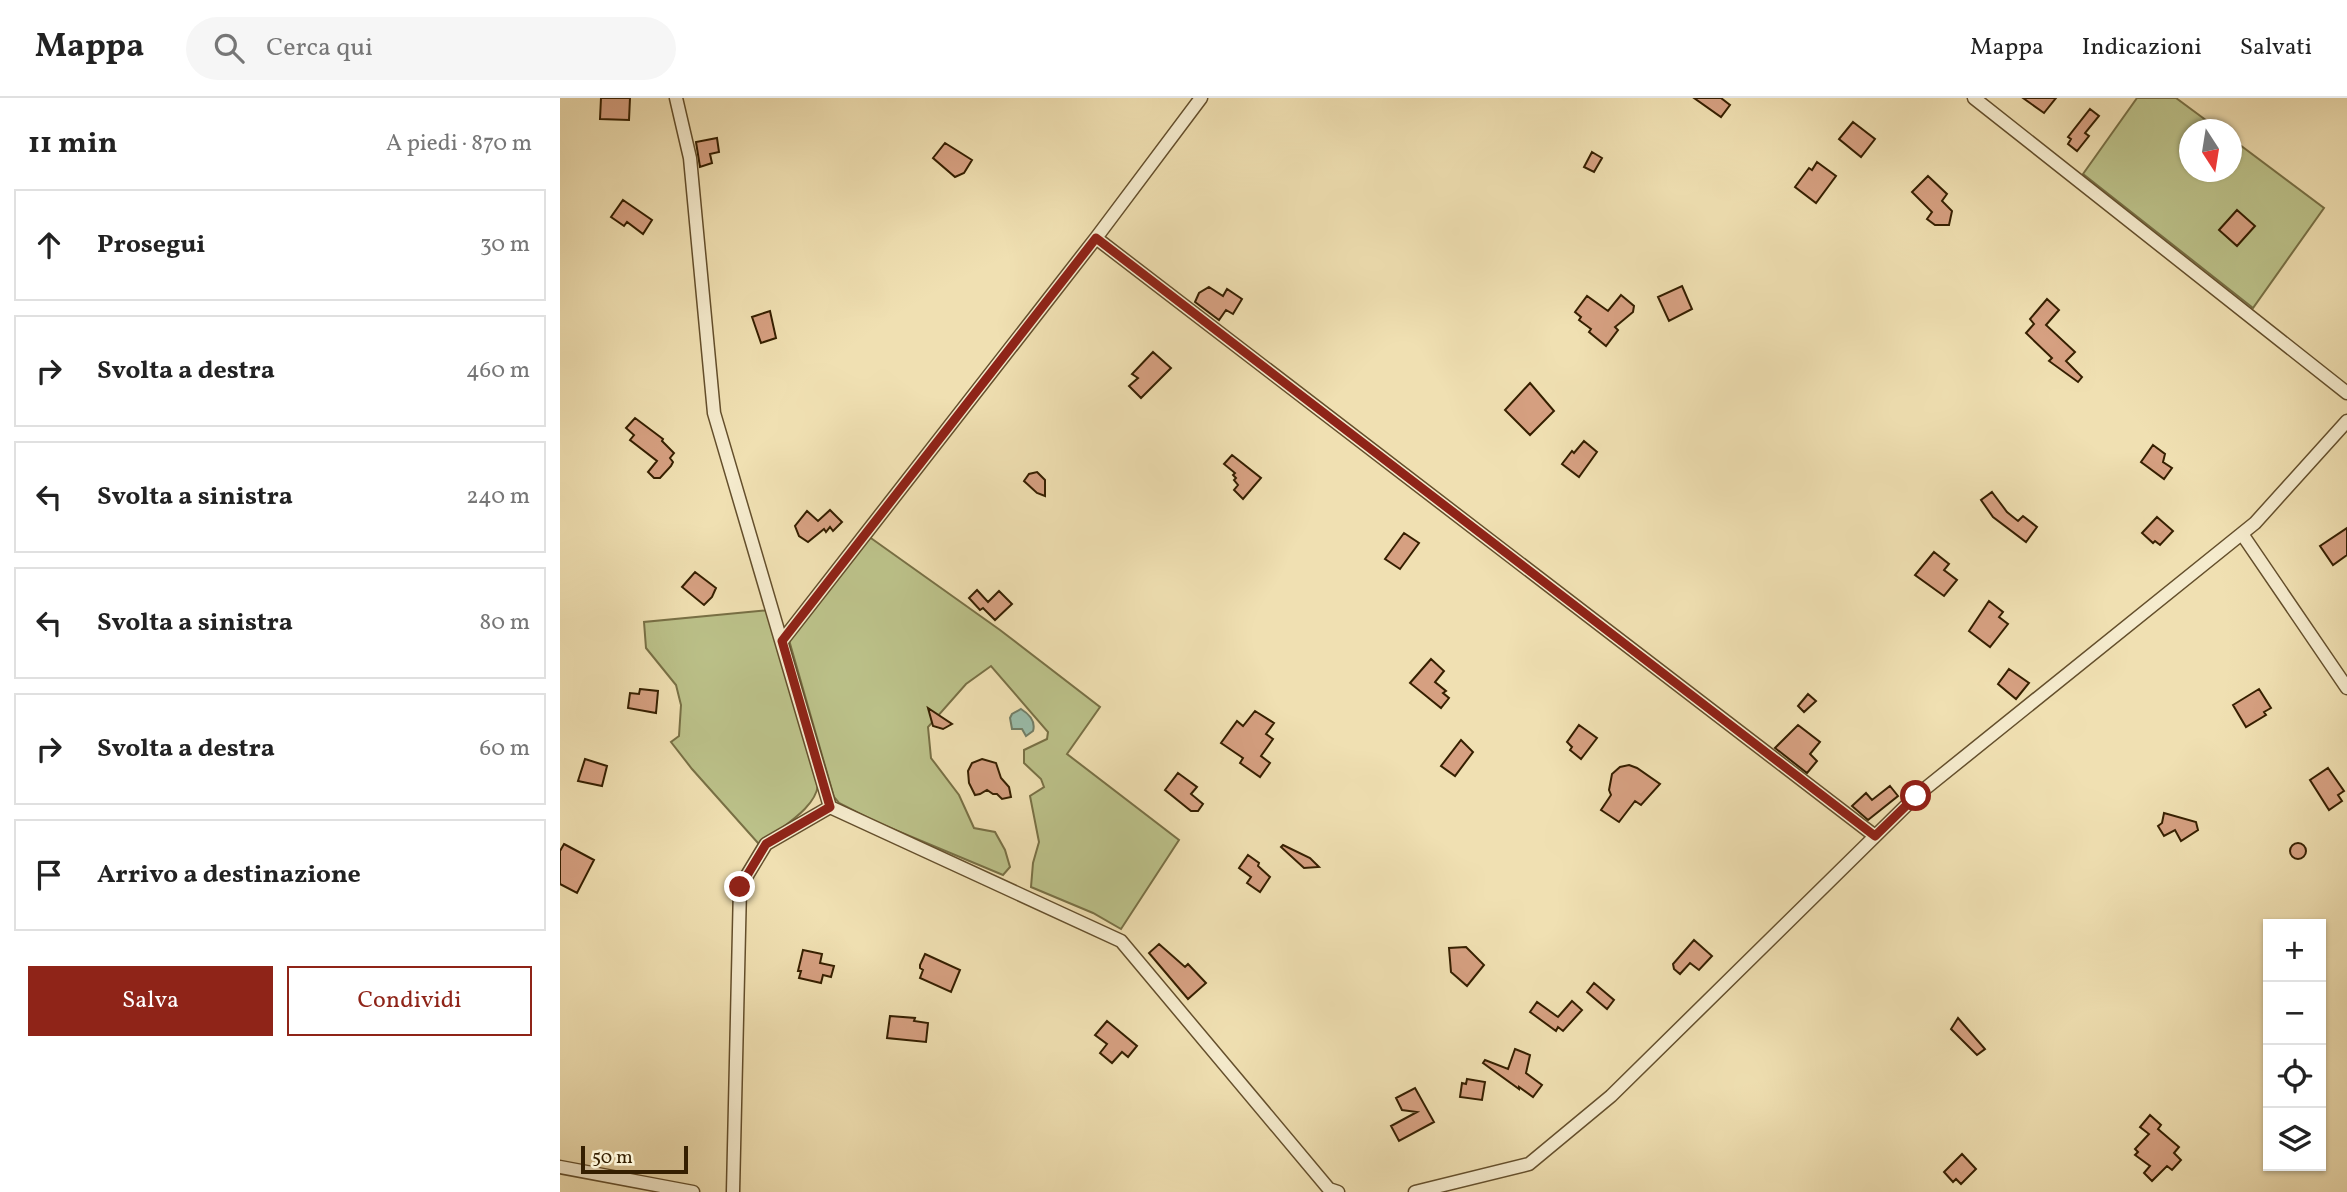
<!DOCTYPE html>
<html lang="it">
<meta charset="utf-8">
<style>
body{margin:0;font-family:Vollkorn,serif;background:#f6f6f6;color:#222}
.controls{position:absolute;right:21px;bottom:21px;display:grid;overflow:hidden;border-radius:0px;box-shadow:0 2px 5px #0004}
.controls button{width:63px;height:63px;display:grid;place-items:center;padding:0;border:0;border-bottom:2px solid #e0e0e0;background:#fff;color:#222;font:35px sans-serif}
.compass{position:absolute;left:1619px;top:21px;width:63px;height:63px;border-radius:50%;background:#fff;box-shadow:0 2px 5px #0004;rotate:168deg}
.scale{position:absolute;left:21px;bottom:18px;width:107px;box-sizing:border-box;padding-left:7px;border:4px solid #351f00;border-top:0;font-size:19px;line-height:24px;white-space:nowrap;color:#351f00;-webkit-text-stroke:5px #f5ebcd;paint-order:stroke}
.stop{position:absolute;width:21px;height:21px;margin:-16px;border:5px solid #8f2418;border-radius:50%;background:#fff}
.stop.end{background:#8f2418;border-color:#fff;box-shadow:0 2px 7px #0008}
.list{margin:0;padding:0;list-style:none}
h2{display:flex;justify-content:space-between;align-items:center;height:91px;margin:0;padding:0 28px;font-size:30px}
h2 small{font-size:23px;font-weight:400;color:#767676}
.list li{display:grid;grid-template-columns:46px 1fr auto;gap:21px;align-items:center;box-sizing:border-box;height:112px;margin:0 14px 14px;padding:0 14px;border:2px solid #e0e0e0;border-radius:0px}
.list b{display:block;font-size:26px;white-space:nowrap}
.list em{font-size:23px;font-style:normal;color:#767676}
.actions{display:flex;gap:14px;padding:21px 28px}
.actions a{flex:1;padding:16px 0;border:2px solid #8f2418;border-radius:0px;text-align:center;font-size:24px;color:#8f2418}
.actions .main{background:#8f2418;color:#fff}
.icon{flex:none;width:38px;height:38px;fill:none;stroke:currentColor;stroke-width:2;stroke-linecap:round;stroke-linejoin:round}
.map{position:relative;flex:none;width:1787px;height:1094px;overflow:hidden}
header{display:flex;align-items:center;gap:42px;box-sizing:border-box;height:98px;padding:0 35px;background:#fff;border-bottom:2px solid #e0e0e0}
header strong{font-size:33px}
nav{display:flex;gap:38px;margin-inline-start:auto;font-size:24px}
.search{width:490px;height:63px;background:#f6f6f6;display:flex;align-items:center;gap:18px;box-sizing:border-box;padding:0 24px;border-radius:38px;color:#767676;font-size:26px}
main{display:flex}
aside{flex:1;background:#fff}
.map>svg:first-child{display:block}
.green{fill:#bcc28a;stroke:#787045;stroke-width:2}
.water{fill:#9abdab;stroke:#727e67;stroke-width:2}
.building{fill:#d6a081;stroke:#351f00;stroke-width:2}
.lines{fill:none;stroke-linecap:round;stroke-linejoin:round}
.street-casing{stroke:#644f2c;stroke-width:15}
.street{stroke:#f5ebcd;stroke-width:12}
.route{stroke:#8f2418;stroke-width:9}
</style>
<header>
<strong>Mappa</strong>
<div class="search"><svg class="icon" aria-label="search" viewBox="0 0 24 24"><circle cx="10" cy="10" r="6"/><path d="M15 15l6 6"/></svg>Cerca qui</div>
<nav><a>Mappa</a><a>Indicazioni</a><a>Salvati</a></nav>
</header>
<main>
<aside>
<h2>11 min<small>A piedi · 870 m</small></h2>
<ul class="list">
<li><svg class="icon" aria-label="ahead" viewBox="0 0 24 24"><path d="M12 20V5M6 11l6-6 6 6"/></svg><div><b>Prosegui</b></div><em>30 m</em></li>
<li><svg class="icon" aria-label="right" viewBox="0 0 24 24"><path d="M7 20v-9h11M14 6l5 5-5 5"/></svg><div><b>Svolta a destra</b></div><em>460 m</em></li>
<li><svg class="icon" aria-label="left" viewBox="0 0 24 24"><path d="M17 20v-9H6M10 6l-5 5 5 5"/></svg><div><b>Svolta a sinistra</b></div><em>240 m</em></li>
<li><svg class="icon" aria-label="left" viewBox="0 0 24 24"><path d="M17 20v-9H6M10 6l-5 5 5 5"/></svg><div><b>Svolta a sinistra</b></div><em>80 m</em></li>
<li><svg class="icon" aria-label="right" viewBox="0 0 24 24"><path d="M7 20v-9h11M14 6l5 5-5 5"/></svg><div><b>Svolta a destra</b></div><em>60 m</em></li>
<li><svg class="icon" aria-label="arrive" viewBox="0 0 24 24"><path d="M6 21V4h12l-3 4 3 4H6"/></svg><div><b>Arrivo a destinazione</b></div></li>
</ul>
<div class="actions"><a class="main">Salva</a><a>Condividi</a></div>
</aside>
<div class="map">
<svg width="1787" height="1094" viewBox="0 0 1787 1094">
<rect width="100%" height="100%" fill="#f0e0b2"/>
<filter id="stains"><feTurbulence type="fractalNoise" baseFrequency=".00286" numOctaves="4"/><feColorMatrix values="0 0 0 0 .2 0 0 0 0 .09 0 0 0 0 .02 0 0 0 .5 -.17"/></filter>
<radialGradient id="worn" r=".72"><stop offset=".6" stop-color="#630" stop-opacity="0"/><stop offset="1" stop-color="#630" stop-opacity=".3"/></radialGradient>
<!-- green -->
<path class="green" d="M 1577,0 L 1616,0 L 1658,31 L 1630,32 L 1630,74 L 1672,74 L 1672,41 L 1764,110 L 1693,210 L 1523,76 Z
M 308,438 L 440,532 L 540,609 L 507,656 L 619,742 L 561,831 L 533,815 L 471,789 L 473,765 L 479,744 L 470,698 L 484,689 L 481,681 L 464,665 L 464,652 L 487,641 L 488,634 L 431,568 L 406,586 L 368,629 L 371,660 L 399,697 L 414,730 L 435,734 L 445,752 L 450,769 L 443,777 L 316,724 L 279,705 L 274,699 L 229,542 Z
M 210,512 L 258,687 C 255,713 216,731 199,749 L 198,745 L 132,671 L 111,644 L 119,638 L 121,607 L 116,587 L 86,550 L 84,524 Z"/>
<!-- water -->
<path class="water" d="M 461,611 C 469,616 476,623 473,633 L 466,638 L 462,631 L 452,631 L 450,620 L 452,616 Z"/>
<!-- building -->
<path class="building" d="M 41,0 L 70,0 L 69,22 L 40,21 Z
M 1134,0 L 1161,0 L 1170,7 L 1161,19 Z
M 1463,0 L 1496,0 L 1484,15 Z
M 1530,11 L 1539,18 L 1525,35 L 1529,38 L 1517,53 L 1508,46 L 1511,41 L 1508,39 Z
M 1293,24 L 1315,41 L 1301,59 L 1279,41 Z
M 157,40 L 159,54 L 150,56 L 152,65 L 140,69 L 136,44 Z
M 385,45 L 412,62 L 404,75 L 395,79 L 373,60 Z
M 1032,54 L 1042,60 L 1034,74 L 1024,69 Z
M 1257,64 L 1276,78 L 1256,105 L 1235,89 L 1249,70 L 1252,72 Z
M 1368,78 L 1387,96 L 1382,103 L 1392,113 L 1389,127 L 1375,127 L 1367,121 L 1372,114 L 1352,94 Z
M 63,102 L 92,122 L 83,136 L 67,124 L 64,128 L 51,119 Z
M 1677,112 L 1695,128 L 1677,148 L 1659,132 Z
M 1122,188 L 1132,211 L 1109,223 L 1098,199 Z
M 649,189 L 663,198 L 667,191 L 682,201 L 673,216 L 666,212 L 659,222 L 635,204 L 639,195 Z
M 1061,197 L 1074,208 L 1073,214 L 1055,229 L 1058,232 L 1046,248 L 1029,234 L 1031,231 L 1019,222 L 1021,219 L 1015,214 L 1027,198 L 1048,213 Z
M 1487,201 L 1499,212 L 1486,227 L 1515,254 L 1506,263 L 1522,279 L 1518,284 L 1489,263 L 1492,260 L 1466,235 L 1474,226 L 1470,221 Z
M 210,213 L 216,240 L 201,245 L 192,219 Z
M 593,254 L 611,270 L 581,300 L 569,288 L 578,280 L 572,276 Z
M 970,285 L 994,313 L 970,337 L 945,312 Z
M 75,320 L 103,341 L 102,343 L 114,355 L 110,360 L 113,364 L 111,368 L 100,380 L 94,380 L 88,374 L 97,363 L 70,342 L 74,337 L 66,330 Z
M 1024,343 L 1037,354 L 1019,379 L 1002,366 L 1012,353 L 1014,355 Z
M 1593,347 L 1605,356 L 1603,364 L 1612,370 L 1604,381 L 1581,364 Z
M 672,357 L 701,380 L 683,401 L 674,392 L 678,387 L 674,382 L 676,380 L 673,377 L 675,375 L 664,366 Z
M 477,374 L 485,382 L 485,398 L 477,395 L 464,383 L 469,376 Z
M 1432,394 L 1447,414 L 1458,423 L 1463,418 L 1477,429 L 1466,444 L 1433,419 L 1421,402 Z
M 270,412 L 282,424 L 273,433 L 270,429 L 266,434 L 264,431 L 248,444 L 239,438 L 235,428 L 247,413 L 258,423 Z
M 1597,419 L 1613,433 L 1600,447 L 1595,443 L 1593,445 L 1582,435 Z
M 1787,430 L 1787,457 L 1773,467 L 1760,448 Z
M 844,435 L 859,445 L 840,471 L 825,461 Z
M 1374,454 L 1389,466 L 1384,472 L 1397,482 L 1384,498 L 1355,477 Z
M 135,474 L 156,490 L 152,499 L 144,507 L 122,489 Z
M 417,492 L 428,504 L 439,493 L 452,506 L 435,522 L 423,510 L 420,512 L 409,500 Z
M 1429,503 L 1443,514 L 1439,519 L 1448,526 L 1430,549 L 1409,533 Z
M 871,561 L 884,573 L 875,584 L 886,593 L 883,595 L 889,600 L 881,610 L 850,585 Z
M 1449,571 L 1469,585 L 1456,601 L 1438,586 Z
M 80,591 L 98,593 L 96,615 L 68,610 L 70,595 L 79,596 Z
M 1699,591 L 1711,610 L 1704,614 L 1706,617 L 1686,629 L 1673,607 Z
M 1248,596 L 1256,603 L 1244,614 L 1238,608 Z
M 368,610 L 392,626 L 383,631 L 373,628 Z
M 695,613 L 714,625 L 706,636 L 713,641 L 701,658 L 710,665 L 700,679 L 680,665 L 683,660 L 661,645 L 677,623 L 683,628 Z
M 1019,627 L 1037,640 L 1021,661 L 1010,652 L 1012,649 L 1007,644 Z
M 1238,627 L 1260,644 L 1250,656 L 1257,663 L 1247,675 L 1215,650 Z
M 901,642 L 913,654 L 895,678 L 881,668 Z
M 25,661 L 47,668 L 42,688 L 18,683 Z
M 422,661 L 436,665 L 441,680 L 449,689 L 451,699 L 442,701 L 437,696 L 433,696 L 427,692 L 420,696 L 415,697 L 409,685 L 408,673 L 412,665 Z
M 1069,667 L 1077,670 L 1100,686 L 1081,707 L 1075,703 L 1059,724 L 1041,712 L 1051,697 L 1049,692 L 1052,676 L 1060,669 Z
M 1768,670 L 1784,693 L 1778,697 L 1782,703 L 1769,712 L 1750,682 Z
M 618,675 L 637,689 L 631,696 L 643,706 L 638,713 L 631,713 L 605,692 Z
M 1330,688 L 1338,698 L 1308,722 L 1292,708 L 1306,695 L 1312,702 Z
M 1604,715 L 1636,724 L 1638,732 L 1621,743 L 1615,732 L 1604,738 L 1598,728 L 1602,725 Z
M1730 753a8 8 0 1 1 16 0a8 8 0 1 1-16 0Z
M 4,746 L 34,762 L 17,795 L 0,786 L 0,753 Z
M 723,747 L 750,760 L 759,769 L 744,770 L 721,749 Z
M 688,757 L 699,765 L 698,768 L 710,779 L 700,794 L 687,785 L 691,779 L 679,770 Z
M 1134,842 L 1152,858 L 1139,872 L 1130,865 L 1120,876 L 1114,871 L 1113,866 Z
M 599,846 L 625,869 L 628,866 L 646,885 L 628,901 L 589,855 Z
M 906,849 L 924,867 L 907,888 L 891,874 L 889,850 Z
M 243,852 L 262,856 L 260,865 L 274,868 L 271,879 L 263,877 L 261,885 L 239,880 L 241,873 L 238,873 Z
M 365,856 L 400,872 L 391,894 L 360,880 L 363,872 L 360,870 L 360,867 Z
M 1034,885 L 1054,902 L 1047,911 L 1027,894 Z
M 1012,903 L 1022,912 L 1003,933 L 998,929 L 996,933 L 970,914 L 977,904 L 998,919 Z
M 330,918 L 355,920 L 354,923 L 368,925 L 366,944 L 327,940 Z
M 1398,920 L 1425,951 L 1417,957 L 1391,931 Z
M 547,923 L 577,948 L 568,959 L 562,954 L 552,965 L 540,955 L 547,946 L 535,937 Z
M 955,951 L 970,957 L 966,975 L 982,987 L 973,999 L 959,989 L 959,991 L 923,965 L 925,962 L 948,971 Z
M 907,981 L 925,984 L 922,1002 L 900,999 L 902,985 L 906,986 Z
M 855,990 L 874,1024 L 839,1043 L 831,1028 L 857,1014 L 842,1012 L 836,1000 Z
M 1590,1017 L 1601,1027 L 1598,1031 L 1619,1049 L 1614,1055 L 1621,1062 L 1612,1072 L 1607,1068 L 1592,1083 L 1584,1075 L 1590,1068 L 1575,1057 L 1578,1054 L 1575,1051 L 1589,1036 L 1580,1029 Z
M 1402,1056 L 1416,1071 L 1401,1086 L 1396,1081 L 1393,1084 L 1384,1074 Z"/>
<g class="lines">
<defs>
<path id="street" d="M 116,0 L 130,60 L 154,315 L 270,709
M 1414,0 L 1787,295
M 536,140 L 1315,738
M 1682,436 L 1787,590
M 222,543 L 536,140 L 641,0
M 0,1069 L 133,1094
M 173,1094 L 180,789 L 206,746 L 270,709 L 561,843 L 769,1091 L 778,1094
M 855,1094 L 969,1066 L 1051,998 L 1356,698 L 1695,425 L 1787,323"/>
</defs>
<!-- street casing -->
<use href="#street" class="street-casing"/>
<!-- street -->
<use href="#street" class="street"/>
</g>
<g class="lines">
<!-- route -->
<path class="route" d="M 180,789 L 206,746 L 270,709 L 222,543 L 536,140 L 1315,738 L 1356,698"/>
</g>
<rect width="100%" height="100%" filter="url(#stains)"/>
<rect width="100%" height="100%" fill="url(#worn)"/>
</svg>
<div class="controls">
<button>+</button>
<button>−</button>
<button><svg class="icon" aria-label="locate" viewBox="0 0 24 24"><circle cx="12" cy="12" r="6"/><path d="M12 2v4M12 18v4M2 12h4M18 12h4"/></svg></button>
<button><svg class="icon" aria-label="layers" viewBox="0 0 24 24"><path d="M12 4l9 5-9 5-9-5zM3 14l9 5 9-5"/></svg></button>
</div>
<svg class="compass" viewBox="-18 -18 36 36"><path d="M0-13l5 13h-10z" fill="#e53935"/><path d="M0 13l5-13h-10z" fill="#767676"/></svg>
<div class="scale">50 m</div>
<div class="stop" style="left:1356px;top:698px"></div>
<div class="stop end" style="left:180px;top:789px"></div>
</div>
</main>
